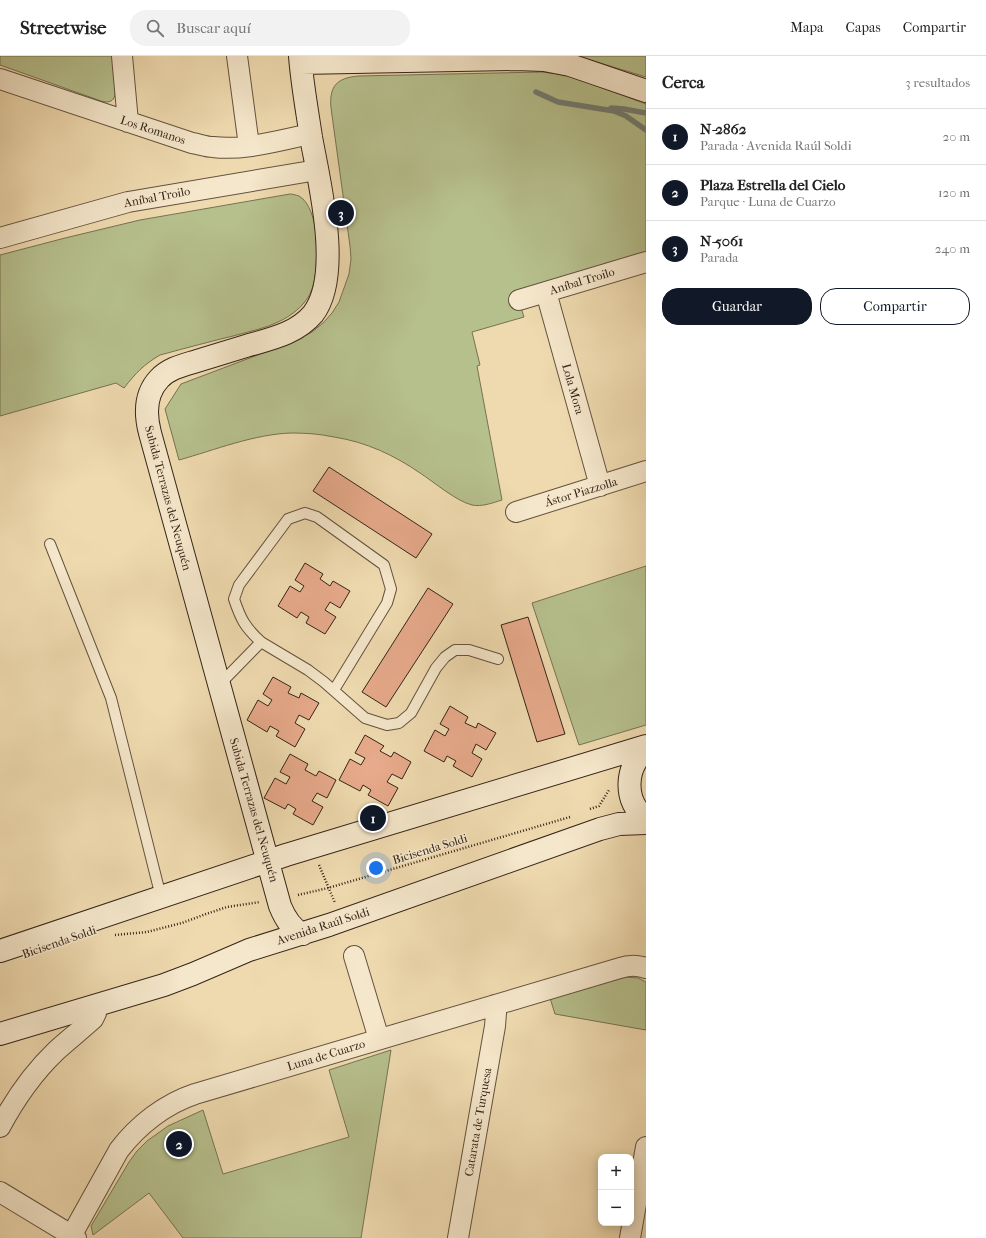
<!DOCTYPE html>
<html lang="es">
<meta charset="utf-8">
<style>
body{margin:0;font-family:"IM FELL French Canon",serif;background:#f2f2f2;color:#222}
.controls{position:absolute;right:12px;bottom:12px;display:grid;overflow:hidden;border-radius:8px;box-shadow:0 2px 10px #0003}
.controls button{width:36px;height:36px;display:grid;place-items:center;padding:0;border:0;border-bottom:1px solid #e0e0e0;background:#fff;color:#222;font:20px sans-serif}
.you{position:absolute;left:376px;top:812px;width:14px;height:14px;margin:-10px;border:3px solid #fff;border-radius:50%;background:#1a73e8;box-shadow:0 0 0 6px #1a73e833}
.badge{display:grid;place-items:center;width:26px;height:26px;border-radius:50%;background:#111827;color:#fff;font-size:13px;font-weight:700}
.pin{position:absolute;translate:-50% -50%;border:2px solid #fff;box-shadow:0 1px 4px #0006}
.list{margin:0;padding:0;list-style:none}
h2{display:flex;justify-content:space-between;align-items:center;height:52px;margin:0;padding:0 16px;font-size:17px}
h2 small{font-size:13px;font-weight:400;color:#767676}
.list li{display:grid;grid-template-columns:26px 1fr auto;gap:12px;align-items:center;box-sizing:border-box;height:56px;padding:0 16px;border-top:1px solid #e0e0e0}
.list b{display:block;font-size:15px;white-space:nowrap}
.list p{margin:0;font-size:13px;white-space:nowrap;color:#767676}
.list em{font-size:13px;font-style:normal;color:#767676}
.actions{display:flex;gap:8px;padding:12px 16px}
.actions a{flex:1;padding:9px 0;border:1px solid #111827;border-radius:16px;text-align:center;font-size:14px;color:#111827}
.actions .main{background:#111827;color:#fff}
.icon{flex:none;width:22px;height:22px;fill:none;stroke:currentColor;stroke-width:2;stroke-linecap:round;stroke-linejoin:round}
.map{position:relative;flex:none;width:646px;height:1182px;overflow:hidden}
header{display:flex;align-items:center;gap:24px;box-sizing:border-box;height:56px;padding:0 20px;background:#fff;border-bottom:1px solid #e0e0e0}
header strong{font-size:19px}
nav{display:flex;gap:22px;margin-inline-start:auto;font-size:14px}
.search{width:280px;height:36px;background:#f2f2f2;display:flex;align-items:center;gap:10px;box-sizing:border-box;padding:0 14px;border-radius:16px;color:#767676;font-size:15px}
main{display:flex}
aside{flex:1;background:#fff}
.map>svg:first-child{display:block}
.green{fill:#b6c08d;stroke:#767253}
.lines{fill:none;stroke-linecap:round;stroke-linejoin:round}
.stream{stroke:#727e74;stroke-width:5.5}
.building{fill:#e7aa8b;stroke:#352419}
.lane-casing{stroke:#64523e;stroke-width:12}
.street-casing{stroke:#64523e;stroke-width:22}
.secondary-casing{stroke:#352419;stroke-width:24}
.path{stroke:#352419;stroke-width:2.5;stroke-dasharray:1 2;stroke-linecap:butt}
.lane{stroke:#f5e7cb;stroke-width:10}
.street{stroke:#f5e7cb;stroke-width:20}
.secondary{stroke:#f5e7cb;stroke-width:22}
.labels{text-anchor:middle;dominant-baseline:central;stroke-width:3;stroke-linejoin:round;paint-order:stroke}
.street-label{font-size:12px;fill:#352419;stroke:#f5e7cb}
</style>
<header>
<strong>Streetwise</strong>
<div class="search"><svg class="icon" aria-label="search" viewBox="0 0 24 24"><circle cx="10" cy="10" r="6"/><path d="M15 15l6 6"/></svg>Buscar aquí</div>
<nav><a>Mapa</a><a>Capas</a><a>Compartir</a></nav>
</header>
<main>
<div class="map">
<svg width="646" height="1182" viewBox="0 0 646 1182">
<rect width="100%" height="100%" fill="#efdaaf"/>
<filter id="stains"><feTurbulence type="fractalNoise" baseFrequency=".005" numOctaves="4"/><feColorMatrix values="0 0 0 0 .2 0 0 0 0 .09 0 0 0 0 .02 0 0 0 .5 -.17"/></filter>
<radialGradient id="worn" r=".72"><stop offset=".6" stop-color="#630" stop-opacity="0"/><stop offset="1" stop-color="#630" stop-opacity=".3"/></radialGradient>
<!-- green -->
<path class="green" d="M 0,0 L 114,0 C 114,7 115,15 115,22 C 116,34 118,50 101,45 L 0,9 Z
M 577,0 L 646,0 L 646,21 Z
M 542,16 L 567,19 L 646,48 L 646,197 L 517,239 L 524,261 L 472,276 L 480,309 L 477,310 L 502,444 C 492,447 482,451 472,449 C 456,445 434,426 420,417 C 394,399 366,386 334,381 C 320,378 306,377 292,377 C 254,378 215,394 179,404 L 165,353 L 181,328 L 284,289 L 312,276 L 323,267 L 332,257 L 339,246 L 349,218 L 351,203 L 350,190 L 331,52 C 329,30 337,22 358,20 Z
M 290,138 C 292,138 296,139 299,140 C 310,146 315,166 316,178 C 317,198 318,220 310,238 C 303,251 291,260 278,266 C 266,272 251,275 237,279 C 212,285 186,292 160,299 C 143,309 136,317 124,332 L 116,327 L 0,360 L 0,199 L 65,182 L 140,164 Z
M 646,510 L 646,669 L 579,689 L 532,547 Z
M 625,921 L 638,922 L 646,926 L 646,974 L 555,958 L 550,942 Z
M 391,994 L 361,1182 L 183,1182 L 149,1137 L 93,1179 L 91,1170 L 129,1106 L 137,1095 L 147,1085 L 168,1070 L 203,1054 L 223,1118 L 349,1081 L 329,1014 Z"/>
<g class="lines">
<!-- stream -->
<path class="stream" d="M 536,36 L 558,46 L 614,55 L 626,60 L 646,74
M 611,52 L 624,53 L 646,57"/>
</g>
<!-- building -->
<path class="building" d="M 329,411 L 432,478 L 416,502 L 313,435 Z
M 305,507 L 323,518 L 320,523 L 330,530 L 333,525 L 350,535 L 340,552 L 330,546 L 325,554 L 336,561 L 325,578 L 306,567 L 309,561 L 301,556 L 297,562 L 278,550 L 290,530 L 300,536 L 304,530 L 295,524 Z
M 428,532 L 453,548 L 386,651 L 362,636 Z
M 528,561 L 565,678 L 537,686 L 501,569 Z
M 273,621 L 291,631 L 288,637 L 299,642 L 301,637 L 319,647 L 309,664 L 299,659 L 295,667 L 305,673 L 295,691 L 276,680 L 279,675 L 270,670 L 267,676 L 247,664 L 258,644 L 268,650 L 272,644 L 263,638 Z
M 450,650 L 468,661 L 465,667 L 476,672 L 478,667 L 496,677 L 486,694 L 476,688 L 472,697 L 482,703 L 472,721 L 453,710 L 456,705 L 447,700 L 444,706 L 424,695 L 435,674 L 445,680 L 449,673 L 440,668 Z
M 365,679 L 384,690 L 380,695 L 391,701 L 394,696 L 411,706 L 402,723 L 392,718 L 387,726 L 398,732 L 388,750 L 368,739 L 371,734 L 363,729 L 360,735 L 339,724 L 350,703 L 361,709 L 365,702 L 355,697 Z
M 290,698 L 308,708 L 305,714 L 316,720 L 319,715 L 336,724 L 327,742 L 317,737 L 312,745 L 323,751 L 313,769 L 293,758 L 296,753 L 288,748 L 285,753 L 264,742 L 275,722 L 286,728 L 290,721 L 280,716 Z"/>
<g class="lines">
<defs>
<path id="lane" d="M 50,488 L 111,642 L 161,841
M 261,586 C 245,571 241,564 234,543 L 239,529 L 288,463 L 305,457 L 317,461 L 384,509 L 391,533 L 387,547 L 334,634
M 219,629 L 261,586 L 308,614 L 324,626 L 365,662 L 387,669 L 399,667 L 411,657 L 436,612 L 445,601 L 455,594 L 469,594 L 498,603"/>
<path id="street" d="M 122,0 L 128,66
M 237,0 L 249,90
M 0,23 L 192,87 C 199,88 206,91 213,91 C 245,95 280,84 311,78
M 0,182 L 128,146 L 317,114
M 546,236 L 600,430
M 519,244 L 646,206
M 516,456 L 646,415
M 354,900 L 379,983
M 0,1071 C 15,1043 33,1017 56,995 C 68,984 81,974 93,963 L 96,957 L 96,949
M 0,1136 L 76,1182
M 70,1182 L 119,1094 C 138,1069 165,1048 195,1038 L 620,912 C 629,909 637,909 646,912
M 458,1182 L 495,970 L 496,957 L 495,949
M 630,1182 L 646,1091"/>
<path id="secondary" d="M 300,0 C 302,27 307,54 311,81 C 319,126 343,219 313,258 C 296,278 270,283 246,290 C 230,295 213,300 197,305 C 184,309 169,312 159,323 C 145,338 145,358 150,377 L 280,850 C 285,862 291,873 303,878
M 301,7 L 516,3 L 544,4 L 570,9 L 646,35
M 646,693 C 625,712 623,744 646,763
M 0,895 L 286,799 L 646,690
M 0,978 L 164,929 L 193,918 L 249,894 L 329,869 L 600,773 L 619,768 L 646,767"/>
</defs>
<!-- lane casing -->
<use href="#lane" class="lane-casing"/>
<!-- street casing -->
<use href="#street" class="street-casing"/>
<!-- secondary casing -->
<use href="#secondary" class="secondary-casing"/>
<!-- path -->
<path class="path" d="M 590,753 L 599,750 L 609,734
M 319,809 L 335,847
M 298,839 L 328,832 L 570,761
M 115,879 L 147,876 L 182,867 L 206,858 L 227,851 L 260,846"/>
<!-- lane -->
<use href="#lane" class="lane"/>
<!-- street -->
<use href="#street" class="street"/>
<!-- secondary -->
<use href="#secondary" class="secondary"/>
</g>
<g class="labels">
<!-- street labels -->
<g class="street-label">
<text transform="translate(153 74) rotate(18)">Los Romanos</text>
<text transform="translate(157 141) rotate(-11)">Aníbal Troilo</text>
<text transform="translate(582 225) rotate(-17)">Aníbal Troilo</text>
<text transform="translate(573 333) rotate(74)">Lola Mora</text>
<text transform="translate(581 436) rotate(-17)">Ástor Piazzolla</text>
<text transform="translate(168 442) rotate(75)">Subida Terrazas del Neuquén</text>
<text transform="translate(254 754) rotate(74)">Subida Terrazas del Neuquén</text>
<text transform="translate(430 793) rotate(-17)">Bicisenda Soldi</text>
<text transform="translate(323 870) rotate(-18)">Avenida Raúl Soldi</text>
<text transform="translate(59 886) rotate(-19)">Bicisenda Soldi</text>
<text transform="translate(326 999) rotate(-17)">Luna de Cuarzo</text>
<text transform="translate(478 1066) rotate(-80)">Catarata de Turquesa</text>
</g>
</g>
<rect width="100%" height="100%" filter="url(#stains)"/>
<rect width="100%" height="100%" fill="url(#worn)"/>
</svg>
<div class="controls">
<button>+</button>
<button>−</button>
</div>
<div class="you"></div>
<div class="pin badge" style="left:373px;top:762px">1</div>
<div class="pin badge" style="left:179px;top:1088px">2</div>
<div class="pin badge" style="left:341px;top:157px">3</div>
</div>
<aside>
<h2>Cerca<small>3 resultados</small></h2>
<ul class="list">
<li><span class="badge">1</span><div><b>N-2862</b><p>Parada · Avenida Raúl Soldi</p></div><em>20 m</em></li>
<li><span class="badge">2</span><div><b>Plaza Estrella del Cielo</b><p>Parque · Luna de Cuarzo</p></div><em>120 m</em></li>
<li><span class="badge">3</span><div><b>N-5061</b><p>Parada</p></div><em>240 m</em></li>
</ul>
<div class="actions"><a class="main">Guardar</a><a>Compartir</a></div>
</aside>
</main>
